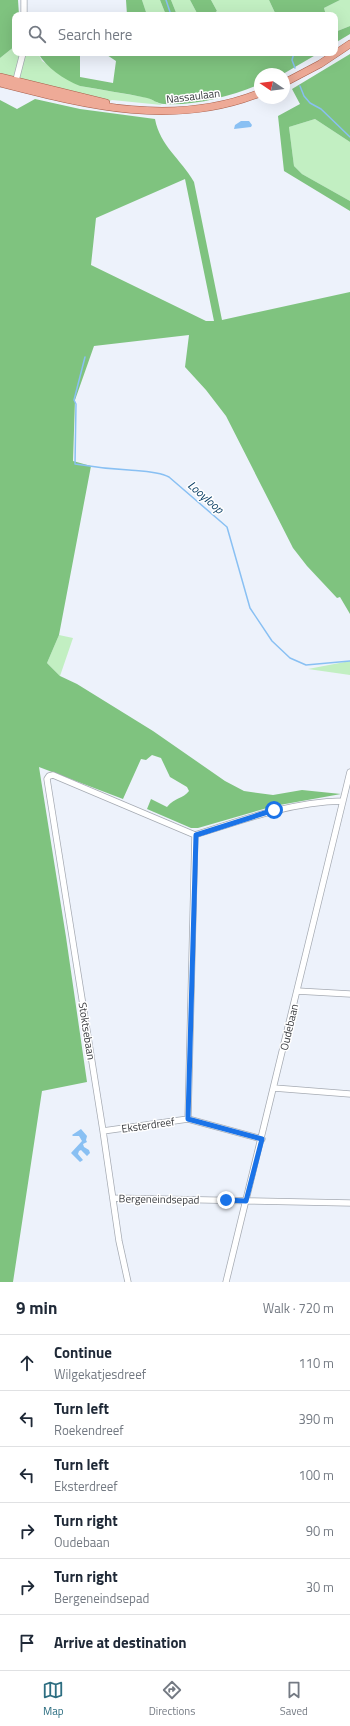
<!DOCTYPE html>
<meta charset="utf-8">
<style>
body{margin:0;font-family:"Titillium Web",sans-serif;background:#f6f6f7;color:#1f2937}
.compass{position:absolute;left:254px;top:68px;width:36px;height:36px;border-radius:50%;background:#fff;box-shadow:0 4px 16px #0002;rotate:283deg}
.stop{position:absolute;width:12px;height:12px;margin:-9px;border:3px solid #1a73e8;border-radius:50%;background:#fff}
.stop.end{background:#1a73e8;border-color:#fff;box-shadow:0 1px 4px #0008}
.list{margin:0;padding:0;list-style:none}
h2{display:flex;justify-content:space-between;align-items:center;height:52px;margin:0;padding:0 16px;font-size:17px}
h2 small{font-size:13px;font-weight:400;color:#747a83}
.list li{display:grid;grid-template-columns:26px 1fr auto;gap:12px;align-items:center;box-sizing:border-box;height:56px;padding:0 16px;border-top:1px solid #e0e1e3}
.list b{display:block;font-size:15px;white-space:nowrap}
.list p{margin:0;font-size:13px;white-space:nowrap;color:#747a83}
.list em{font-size:13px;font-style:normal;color:#747a83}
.icon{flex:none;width:22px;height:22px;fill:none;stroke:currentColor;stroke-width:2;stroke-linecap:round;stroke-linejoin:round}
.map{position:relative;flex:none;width:350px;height:1282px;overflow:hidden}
.search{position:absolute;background:#fff;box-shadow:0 4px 16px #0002;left:12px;right:12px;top:12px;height:44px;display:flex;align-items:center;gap:10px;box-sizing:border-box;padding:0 14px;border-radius:8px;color:#747a83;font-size:15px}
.sheet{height:388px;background:#fff}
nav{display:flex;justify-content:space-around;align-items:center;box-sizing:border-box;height:56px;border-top:1px solid #e0e1e3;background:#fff;font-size:11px;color:#747a83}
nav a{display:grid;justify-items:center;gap:2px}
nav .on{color:#2d6e81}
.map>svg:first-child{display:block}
.green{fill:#c2efc2}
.forest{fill:#7fc37f;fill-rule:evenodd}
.water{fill:#89c0f3}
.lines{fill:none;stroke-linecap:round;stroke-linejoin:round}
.stream{stroke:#89c0f3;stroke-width:1.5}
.minor-casing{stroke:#a6abb3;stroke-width:7}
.major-casing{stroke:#a85f4b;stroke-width:8}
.minor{stroke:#fff;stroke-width:5.5}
.major{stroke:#eeaa97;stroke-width:7}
.route{stroke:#1a73e8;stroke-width:5}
.labels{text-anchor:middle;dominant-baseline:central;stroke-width:3;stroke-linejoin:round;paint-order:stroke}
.street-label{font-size:11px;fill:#393b3f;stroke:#fff}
.water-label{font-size:12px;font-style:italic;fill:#00375f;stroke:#fff}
</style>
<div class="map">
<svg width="350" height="1282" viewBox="0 0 350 1282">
<rect width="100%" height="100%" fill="#edf2fb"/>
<!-- green -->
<path class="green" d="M 142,0 L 160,0 L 166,15 L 147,15 Z
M 171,0 L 190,0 L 198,15 L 177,15 Z
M 211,0 L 269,0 L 276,15 L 212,15 L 217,11 Z
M 340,0 L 350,0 L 350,26 L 335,32 L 335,15 L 326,15 L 324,8 Z
M 15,46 L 15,53 L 38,53 L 42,61 L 80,86 L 149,98 L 162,105 L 112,100 L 107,102 L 0,74 L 0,58 Z
M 315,119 L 350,142 L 350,201 L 302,174 L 294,166 L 289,127 Z
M 59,635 L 73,638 L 60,676 L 47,663 Z
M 350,661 L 350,675 L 308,669 Z"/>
<!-- forest -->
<path class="forest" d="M 0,0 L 18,0 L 19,15 L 15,15 L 15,46 L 0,58 Z
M 126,0 L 142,0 L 147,15 L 127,15 Z
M 160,0 L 171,0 L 177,15 L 166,15 Z
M 190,0 L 211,0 L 217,11 L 212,15 L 198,15 Z
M 269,0 L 340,0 L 324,8 L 326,15 L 276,15 Z
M 350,26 L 350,34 L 335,43 L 335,32 Z
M 38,53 L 319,53 L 283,74 L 260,74 L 260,84 C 232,96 195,106 164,104 C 158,104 152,99 147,98 C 124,93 102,90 80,86 C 63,79 47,68 38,53 ZM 98,53 L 107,55 L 116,61 L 113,83 L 80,77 L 80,55 Z
M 350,54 L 350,142 L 315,119 L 289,127 L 294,166 L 302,174 L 350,201 L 350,211 L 284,171 L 278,116 L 300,104 L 292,89 Z
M 35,99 L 80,109 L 155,119 C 160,146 181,159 194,182 L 222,320 L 350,292 L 350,614 L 340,597 L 337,598 L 307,566 L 293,548 L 226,416 L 206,390 L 185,367 L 189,335 L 94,346 L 75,400 L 73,461 L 91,466 L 59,635 L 47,663 L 60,676 L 77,684 L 153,731 L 225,781 L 244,791 L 273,795 L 302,790 L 341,794 L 274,806 L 198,828 L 191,828 L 147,809 L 151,799 L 167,807 C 175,797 183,799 189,791 L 187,787 L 170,777 L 161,758 L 152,755 L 146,760 L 141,759 L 123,799 L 39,767 L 66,937 L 87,1082 L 42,1091 L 13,1282 L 0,1282 L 0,100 L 17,109 ZM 185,179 L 214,321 L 206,321 L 91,265 L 96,218 Z"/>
<!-- water -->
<path class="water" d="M 241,121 L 249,121 L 252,125 L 251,127 L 234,129 L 235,125 Z
M 81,1129 L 87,1136 L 86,1140 L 87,1142 L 83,1144 L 84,1147 L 89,1150 L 90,1153 L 87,1156 L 81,1150 L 79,1151 L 78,1154 L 83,1160 L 80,1162 L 71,1153 L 82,1141 L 79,1136 L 73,1136 L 72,1135 Z"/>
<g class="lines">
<!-- stream -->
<path class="stream" d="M 166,0 L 171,15
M 294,53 L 292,60 L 295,68
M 300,86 L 304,96 L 310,103 L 321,109 L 350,137
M 85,357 L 74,400 L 76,404 L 75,464 C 93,467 111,469 129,470 C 141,471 158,471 169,477 L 227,527 L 250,608 L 272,641 L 290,658 L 306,665 L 350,661"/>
<defs>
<path id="minor" d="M 24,0 L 24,15
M 15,84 L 23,53
M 195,835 C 244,819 292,802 343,801
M 297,991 L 350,994
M 274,1088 L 350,1094
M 188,1119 L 195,835
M 103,1131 L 188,1119 L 262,1139
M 113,1198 L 350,1203
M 128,1282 L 119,1241 L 103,1131 L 47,779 L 49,776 L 53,775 L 195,835
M 226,1282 L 350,772"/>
<path id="major" d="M 0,77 L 106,103
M 0,83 C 86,105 173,128 260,93
M 284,83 L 320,64 L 350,44"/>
</defs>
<!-- minor casing -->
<use href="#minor" class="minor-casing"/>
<!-- major casing -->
<use href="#major" class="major-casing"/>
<!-- minor -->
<use href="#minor" class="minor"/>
<!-- major -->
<use href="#major" class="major"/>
</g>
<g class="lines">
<!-- route -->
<path class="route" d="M 226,1200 L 246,1201 L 262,1139 L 188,1119 L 196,835 L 274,810"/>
</g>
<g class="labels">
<!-- street labels -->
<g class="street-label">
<text transform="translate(193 96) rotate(-7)">Nassaulaan</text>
<text transform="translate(289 1027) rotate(-77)">Oudebaan</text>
<text transform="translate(87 1031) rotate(81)">Stoktsebaan</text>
<text transform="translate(148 1125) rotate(-8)">Eksterdreef</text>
<text transform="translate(159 1199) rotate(1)">Bergeneindsepad</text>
</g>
<!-- water labels -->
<g class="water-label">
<text transform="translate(206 497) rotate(41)">Looyloop</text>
</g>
</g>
</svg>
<svg class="compass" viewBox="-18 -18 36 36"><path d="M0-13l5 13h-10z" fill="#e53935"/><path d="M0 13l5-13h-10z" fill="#747a83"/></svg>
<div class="stop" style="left:274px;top:810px"></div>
<div class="stop end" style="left:226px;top:1200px"></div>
<div class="search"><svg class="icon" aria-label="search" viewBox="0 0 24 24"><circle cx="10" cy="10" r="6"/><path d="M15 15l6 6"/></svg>Search here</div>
</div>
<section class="sheet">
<h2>9 min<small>Walk · 720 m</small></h2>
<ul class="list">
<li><svg class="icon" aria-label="ahead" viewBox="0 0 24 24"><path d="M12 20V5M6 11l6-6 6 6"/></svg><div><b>Continue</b><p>Wilgekatjesdreef</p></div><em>110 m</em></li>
<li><svg class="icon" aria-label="left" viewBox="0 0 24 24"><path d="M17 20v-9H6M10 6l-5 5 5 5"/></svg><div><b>Turn left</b><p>Roekendreef</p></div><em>390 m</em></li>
<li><svg class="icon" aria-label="left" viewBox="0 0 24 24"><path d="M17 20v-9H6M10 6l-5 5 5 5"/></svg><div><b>Turn left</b><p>Eksterdreef</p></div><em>100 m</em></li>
<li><svg class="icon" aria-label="right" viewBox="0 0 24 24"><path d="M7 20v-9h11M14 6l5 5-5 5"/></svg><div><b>Turn right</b><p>Oudebaan</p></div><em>90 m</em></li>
<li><svg class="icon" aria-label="right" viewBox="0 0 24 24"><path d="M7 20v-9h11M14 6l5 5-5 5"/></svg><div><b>Turn right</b><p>Bergeneindsepad</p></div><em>30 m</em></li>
<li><svg class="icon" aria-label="arrive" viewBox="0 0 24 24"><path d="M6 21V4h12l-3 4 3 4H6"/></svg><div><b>Arrive at destination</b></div></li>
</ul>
</section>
<nav>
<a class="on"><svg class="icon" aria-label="map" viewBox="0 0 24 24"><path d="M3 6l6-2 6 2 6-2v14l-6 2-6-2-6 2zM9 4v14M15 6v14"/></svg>Map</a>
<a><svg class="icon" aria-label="directions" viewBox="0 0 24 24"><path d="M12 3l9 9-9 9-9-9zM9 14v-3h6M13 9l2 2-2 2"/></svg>Directions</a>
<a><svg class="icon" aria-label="saved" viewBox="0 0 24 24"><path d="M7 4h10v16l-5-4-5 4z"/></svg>Saved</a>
</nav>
